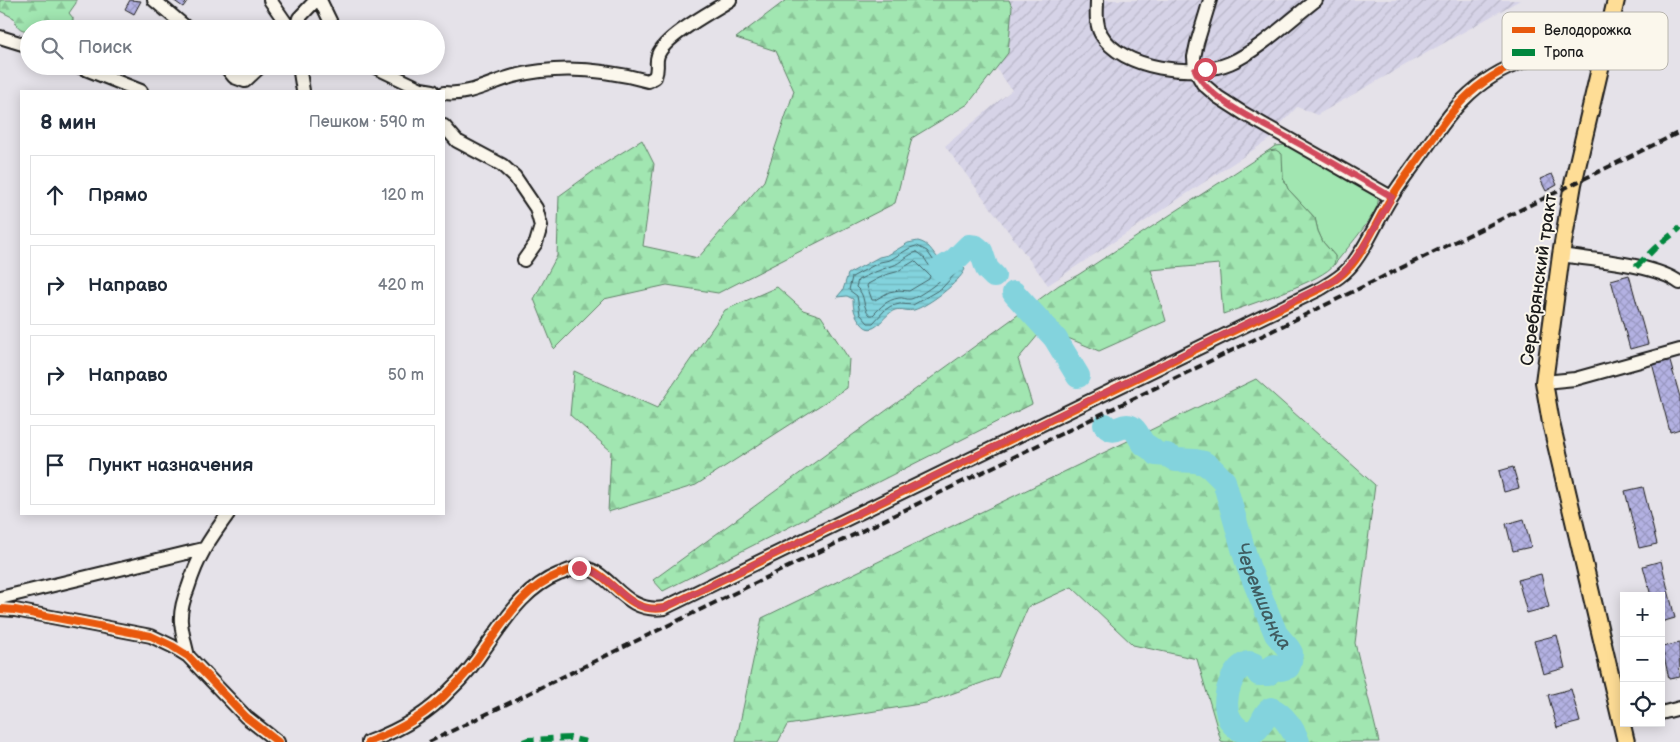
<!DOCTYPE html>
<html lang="ru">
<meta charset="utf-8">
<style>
body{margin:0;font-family:"Balsamiq Sans",sans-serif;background:#f2f2f3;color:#1f2937}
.controls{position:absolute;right:15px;bottom:15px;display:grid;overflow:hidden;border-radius:0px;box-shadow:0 2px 12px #0003}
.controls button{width:45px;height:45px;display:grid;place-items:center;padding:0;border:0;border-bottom:1px solid #e0e1e3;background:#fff;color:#1f2937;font:25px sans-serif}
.stop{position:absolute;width:15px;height:15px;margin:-11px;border:4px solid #d1495b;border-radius:50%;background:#fff}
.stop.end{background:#d1495b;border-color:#fff;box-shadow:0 1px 5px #0008}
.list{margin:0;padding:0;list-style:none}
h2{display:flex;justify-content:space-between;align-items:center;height:65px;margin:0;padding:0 20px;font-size:21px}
h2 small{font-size:16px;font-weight:400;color:#747a83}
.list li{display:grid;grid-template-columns:32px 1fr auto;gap:15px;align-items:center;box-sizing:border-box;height:80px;margin:0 10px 10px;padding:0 10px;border:1px solid #e0e1e3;border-radius:0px}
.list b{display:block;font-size:19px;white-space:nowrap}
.list em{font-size:16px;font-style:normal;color:#747a83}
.icon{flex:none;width:28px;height:28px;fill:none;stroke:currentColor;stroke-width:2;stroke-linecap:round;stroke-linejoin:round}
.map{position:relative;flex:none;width:1680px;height:742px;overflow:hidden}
.search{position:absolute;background:#fff;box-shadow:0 2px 12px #0003;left:20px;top:20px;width:425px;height:55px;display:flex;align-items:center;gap:12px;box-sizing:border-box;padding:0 18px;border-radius:28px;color:#747a83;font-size:19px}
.panel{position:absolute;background:#fff;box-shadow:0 2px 12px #0003;left:20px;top:90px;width:425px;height:425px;border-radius:0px}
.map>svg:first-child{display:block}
.industrial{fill:url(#industrial-furrows)}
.green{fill:#a1e6b1;stroke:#5e8166}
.forest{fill:url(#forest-firs);stroke:#5e8166}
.water{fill:url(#water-rules);stroke:#5a8a90}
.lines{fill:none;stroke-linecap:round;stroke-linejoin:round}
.shore{stroke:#456569;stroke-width:1}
.river{stroke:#83d3dd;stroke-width:24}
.building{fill:url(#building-cross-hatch);stroke:#1c1c1c}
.minor-casing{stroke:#1c1c1c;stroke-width:16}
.major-casing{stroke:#1c1c1c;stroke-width:20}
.minor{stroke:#fbf7ec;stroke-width:12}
.major{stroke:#fedd96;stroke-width:16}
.rail{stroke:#1c1c1c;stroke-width:4;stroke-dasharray:8 4;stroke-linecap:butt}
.quiet{stroke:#00873e;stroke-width:6;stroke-dasharray:12 6;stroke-linecap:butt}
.cycleway-casing{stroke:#fbf7ec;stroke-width:11}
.cycleway{stroke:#e8590c;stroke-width:8}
.route{stroke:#d1495b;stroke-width:6}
.labels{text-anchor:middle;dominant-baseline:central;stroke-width:4;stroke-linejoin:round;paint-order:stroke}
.street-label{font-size:18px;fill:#1c1c1c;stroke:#fbf7ec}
.water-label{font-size:19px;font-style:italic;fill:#405c60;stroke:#fbf7ec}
.key{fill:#fbf7ec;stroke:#b8b5ae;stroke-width:1}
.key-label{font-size:14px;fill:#1c1c1c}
</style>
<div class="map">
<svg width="1680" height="742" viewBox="0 0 1680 742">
<defs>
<pattern id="industrial-furrows" width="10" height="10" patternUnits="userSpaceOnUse" patternTransform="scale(1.25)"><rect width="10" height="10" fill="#d6d3e7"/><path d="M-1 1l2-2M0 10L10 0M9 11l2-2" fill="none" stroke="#b7b5c6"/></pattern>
<pattern id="forest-firs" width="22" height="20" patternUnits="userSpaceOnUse" patternTransform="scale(1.25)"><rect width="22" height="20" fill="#a1e6b1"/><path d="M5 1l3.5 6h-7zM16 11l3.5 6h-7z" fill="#8ac598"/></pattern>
<pattern id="water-rules" width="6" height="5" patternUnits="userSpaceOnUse" patternTransform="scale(1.25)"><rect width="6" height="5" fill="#83d3dd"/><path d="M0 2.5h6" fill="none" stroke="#71b5bd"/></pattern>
<pattern id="building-cross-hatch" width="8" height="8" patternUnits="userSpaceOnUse" patternTransform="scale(1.25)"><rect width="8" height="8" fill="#b3b1e2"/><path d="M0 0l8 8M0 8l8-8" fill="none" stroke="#9998c1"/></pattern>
</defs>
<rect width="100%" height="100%" fill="#e5e2e9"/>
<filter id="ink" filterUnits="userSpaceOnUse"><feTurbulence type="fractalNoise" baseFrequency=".02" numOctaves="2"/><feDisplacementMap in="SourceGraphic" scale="10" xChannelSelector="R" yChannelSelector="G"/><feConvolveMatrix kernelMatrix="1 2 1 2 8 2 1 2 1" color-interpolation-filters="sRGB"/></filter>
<g filter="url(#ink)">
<!-- industrial -->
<path class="industrial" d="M 1007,0 L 1520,0 L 1317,115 L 1297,107 L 1275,130 L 1270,139 L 1048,285 L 945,146 L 1012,90 L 991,61 Z"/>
<!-- green -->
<path class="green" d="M 1285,145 L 1296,148 L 1374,192 C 1376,196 1379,197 1378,202 C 1377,215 1343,253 1334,265 L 1335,256 L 1323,242 L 1318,231 L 1315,218 L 1288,189 L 1283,177 L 1281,154 L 1264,154 L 1275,146 Z"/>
<!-- forest -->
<path class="forest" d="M 0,0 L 76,0 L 76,3 L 69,13 L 73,18 L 73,23 L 47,28 L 29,29 L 29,31 C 19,30 17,27 14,18 L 0,11 Z
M 786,0 L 1009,0 L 1012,7 L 1008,53 L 968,104 L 912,138 L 895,203 L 718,293 L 667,285 L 604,299 L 554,349 L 534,299 L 557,256 L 559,196 L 602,165 L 642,140 L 654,164 L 643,246 L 698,258 L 764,181 L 794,91 L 776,51 L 736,38 Z
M 1276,150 L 1282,154 L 1283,177 L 1288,189 L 1315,218 L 1318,231 L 1323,242 L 1335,256 C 1335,259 1335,262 1334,264 C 1326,280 1243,307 1223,314 L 1219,264 L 1151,270 L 1166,321 L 1099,351 L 1044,328 L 1018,359 L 1032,404 L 663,591 L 653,580 L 1059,285 L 1078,275 L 1268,151 Z
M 777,287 L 803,310 L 821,316 L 849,359 L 847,388 L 696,485 L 608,512 L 611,451 L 570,415 L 574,371 L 657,408 L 725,310 Z
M 1256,379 L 1375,485 L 1355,643 L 1379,742 L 1225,742 L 1221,741 L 1197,659 L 1133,645 L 1072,587 L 1028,607 L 998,677 L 926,703 L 787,725 L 778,742 L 736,742 L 762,618 Z"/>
<!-- water -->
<path class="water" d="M 918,241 C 930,244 931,251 939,259 L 952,258 L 965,269 C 960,282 928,306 914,310 C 908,312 901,308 895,310 C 883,314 874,340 861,323 C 855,315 853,310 853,299 L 847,296 L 837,297 L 843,290 L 848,274 L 879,257 L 888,255 L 908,243 Z"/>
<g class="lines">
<!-- shore -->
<path class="shore" d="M 917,246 L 927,251 L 936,264 L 949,263 L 957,269 L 957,272 L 942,288 L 913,305 L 900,304 L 891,306 L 885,310 L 873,323 L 868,323 L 860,314 L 857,296 L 849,290 L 852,277 L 880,262 L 890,260 L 910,248 Z
M 917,252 C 931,259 923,271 946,270 L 947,274 C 941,281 919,297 911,299 C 907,300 902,297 899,298 C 886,300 881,307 873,315 L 870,315 C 861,306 867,296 856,287 L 858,280 C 870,274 879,270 892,266 C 901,263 908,254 917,252 Z
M 915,261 L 930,276 L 929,279 L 909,291 L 899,290 L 889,292 L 875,300 L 872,300 L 867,286 L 868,284 L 885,275 L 896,272 Z"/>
<!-- river -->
<g class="river">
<path d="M 941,269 L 954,261 L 969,246 L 976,247 L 981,251 L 987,269 L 994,276"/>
<path d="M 1014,293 L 1055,338 L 1078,376"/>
<path id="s1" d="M 1105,425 C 1116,437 1121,422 1131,427 C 1138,431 1139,439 1144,444 C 1149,448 1151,447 1156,454 L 1167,455 L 1176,460 L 1195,461 L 1204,463 L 1211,468 L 1224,481 L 1248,566 L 1276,634 L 1288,648 L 1291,653 L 1290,662 L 1288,667 L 1281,669 L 1274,666 L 1271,668 L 1268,674 L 1259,674 C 1257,672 1255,666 1253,664 C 1238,655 1211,707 1237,728 C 1241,731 1247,733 1252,732 C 1263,728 1262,714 1271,709 C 1283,714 1294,730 1298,742"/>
</g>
</g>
<!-- building -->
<path class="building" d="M 130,0 L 141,1 L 134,14 L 125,9 Z
M 173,0 L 188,0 L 183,7 Z
M 1552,174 L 1557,185 L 1546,191 L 1540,179 Z
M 1629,275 L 1648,344 L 1630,349 L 1611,280 Z
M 1669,358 L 1680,397 L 1680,429 L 1670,432 L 1652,363 Z
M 1513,467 L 1519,488 L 1504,492 L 1499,471 Z
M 1643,487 L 1657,544 L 1639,548 L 1625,491 Z
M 1524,519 L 1531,547 L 1513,551 L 1506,524 Z
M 1661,561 L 1675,618 L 1661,622 L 1661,596 L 1651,596 L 1643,566 Z
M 1541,574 L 1549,607 L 1527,613 L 1518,580 Z
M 1557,635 L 1565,668 L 1543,674 L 1534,641 Z
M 1679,643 L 1680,677 L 1669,679 L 1662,647 Z
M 1571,689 L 1580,722 L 1557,728 L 1548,695 Z"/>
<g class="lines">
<defs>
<path id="minor" d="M 154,0 L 188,29
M 270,0 L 290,29
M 320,0 L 334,29
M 1097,0 C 1097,11 1095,23 1101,34 C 1121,70 1195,78 1230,63 C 1258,51 1291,19 1316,0
M 1210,0 L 1197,43 L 1194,57 L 1195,70 L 1203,84 L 1218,97 L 1243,113 L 1391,197
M 296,29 L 299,18 L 316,0
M 0,37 L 29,46
M 78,66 L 141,91
M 225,66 L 234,77 L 245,81 L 261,66
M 299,66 L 303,91
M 373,66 L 421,89 L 433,91
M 444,93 C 469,96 491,82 514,76 C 558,65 604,69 648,81 L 655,77 C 659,67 655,63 658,55 C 665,36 713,11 730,0
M 444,126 L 457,141 L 502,165 L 515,177 L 536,208 L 541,226 L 536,243 L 524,260
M 1561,255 C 1593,260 1656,264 1680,283
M 1544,382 L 1575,379 L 1680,350
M 0,598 L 203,549
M 0,609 L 15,610 L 151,636 L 172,646 L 188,656 L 246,717 L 278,742
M 188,656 C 185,644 182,633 181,622 C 180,610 184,598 188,588 C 198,556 209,540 228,514
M 1661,713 L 1680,708
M 368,742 C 398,731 429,713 451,689 C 464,677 475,663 485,648 C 506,619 524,588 559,574 C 565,572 572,569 578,568 C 609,565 621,615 664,608 L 1320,289 C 1330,283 1340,278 1348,269 C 1364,253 1378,218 1391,198 C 1401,182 1413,167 1424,151 C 1436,134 1448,115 1463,100 C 1499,63 1552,47 1602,52"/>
<path id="major" d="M 1616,0 L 1573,184 L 1561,255 L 1544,382 L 1551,423 L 1626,742"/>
</defs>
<!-- minor casing -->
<use href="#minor" class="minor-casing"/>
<!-- major casing -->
<use href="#major" class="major-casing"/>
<!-- minor -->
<use href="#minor" class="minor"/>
<!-- major -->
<use href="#major" class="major"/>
<!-- rail -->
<path class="rail" d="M 429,742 L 1680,132"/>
<!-- quiet -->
<path class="quiet" d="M 1636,267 L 1655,248 L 1680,228
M 523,742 L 528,740 L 570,738 L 586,742"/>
<defs>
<path id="cycleway" d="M 0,609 L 15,610 L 151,636 L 172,646 L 188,656 L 246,717 L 278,742
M 368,742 C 398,731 429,713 451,689 C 464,677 475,663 485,648 C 506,619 524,588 559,574 C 565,572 572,569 578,568 C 609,565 621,615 664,608 L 1320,289 C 1330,283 1340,278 1348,269 C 1364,253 1378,218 1391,198 C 1401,182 1413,167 1424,151 C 1436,134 1448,115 1463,100 C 1499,63 1552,47 1602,52"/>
</defs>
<!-- cycleway casing -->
<use href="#cycleway" class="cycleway-casing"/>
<!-- cycleway -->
<use href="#cycleway" class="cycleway"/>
</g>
</g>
<g class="lines" filter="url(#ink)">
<!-- route -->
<path class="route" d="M 579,568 C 584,569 589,570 594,572 C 620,585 630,614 664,608 L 1335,280 C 1361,258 1375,226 1392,197 C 1359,178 1327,159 1294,141 C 1266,125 1207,100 1195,70 L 1205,69"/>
</g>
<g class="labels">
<!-- street labels -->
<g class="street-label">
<text transform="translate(1539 280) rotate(-82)">Серебрянский тракт</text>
</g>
<!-- water labels -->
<g class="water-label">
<text stroke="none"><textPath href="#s1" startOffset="264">Черемшанка</textPath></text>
</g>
</g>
<!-- legend -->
<rect x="1502" y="12" width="166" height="58" rx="8" class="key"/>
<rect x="1512" y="27" width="23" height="6" fill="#e8590c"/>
<rect x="1512" y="49" width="23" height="7" fill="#00873e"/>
<g class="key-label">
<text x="1544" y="35">Велодорожка</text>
<text x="1544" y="57">Тропа</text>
</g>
</svg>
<div class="controls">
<button>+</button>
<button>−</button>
<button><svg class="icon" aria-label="locate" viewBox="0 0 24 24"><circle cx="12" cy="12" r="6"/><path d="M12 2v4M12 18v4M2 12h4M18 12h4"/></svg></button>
</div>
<div class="stop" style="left:1205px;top:69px"></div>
<div class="stop end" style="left:579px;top:568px"></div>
<div class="search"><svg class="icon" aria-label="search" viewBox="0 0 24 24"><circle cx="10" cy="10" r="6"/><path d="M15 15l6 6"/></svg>Поиск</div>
<section class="panel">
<h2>8 мин<small>Пешком · 590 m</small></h2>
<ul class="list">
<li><svg class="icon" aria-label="ahead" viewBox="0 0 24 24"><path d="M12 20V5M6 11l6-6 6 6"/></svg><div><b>Прямо</b></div><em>120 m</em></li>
<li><svg class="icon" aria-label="right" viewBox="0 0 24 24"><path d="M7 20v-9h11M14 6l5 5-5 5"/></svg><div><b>Направо</b></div><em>420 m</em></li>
<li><svg class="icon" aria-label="right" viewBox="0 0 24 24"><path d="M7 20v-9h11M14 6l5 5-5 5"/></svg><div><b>Направо</b></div><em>50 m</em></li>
<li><svg class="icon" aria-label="arrive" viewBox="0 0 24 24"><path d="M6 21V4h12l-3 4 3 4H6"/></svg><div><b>Пункт назначения</b></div></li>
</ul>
</section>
</div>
